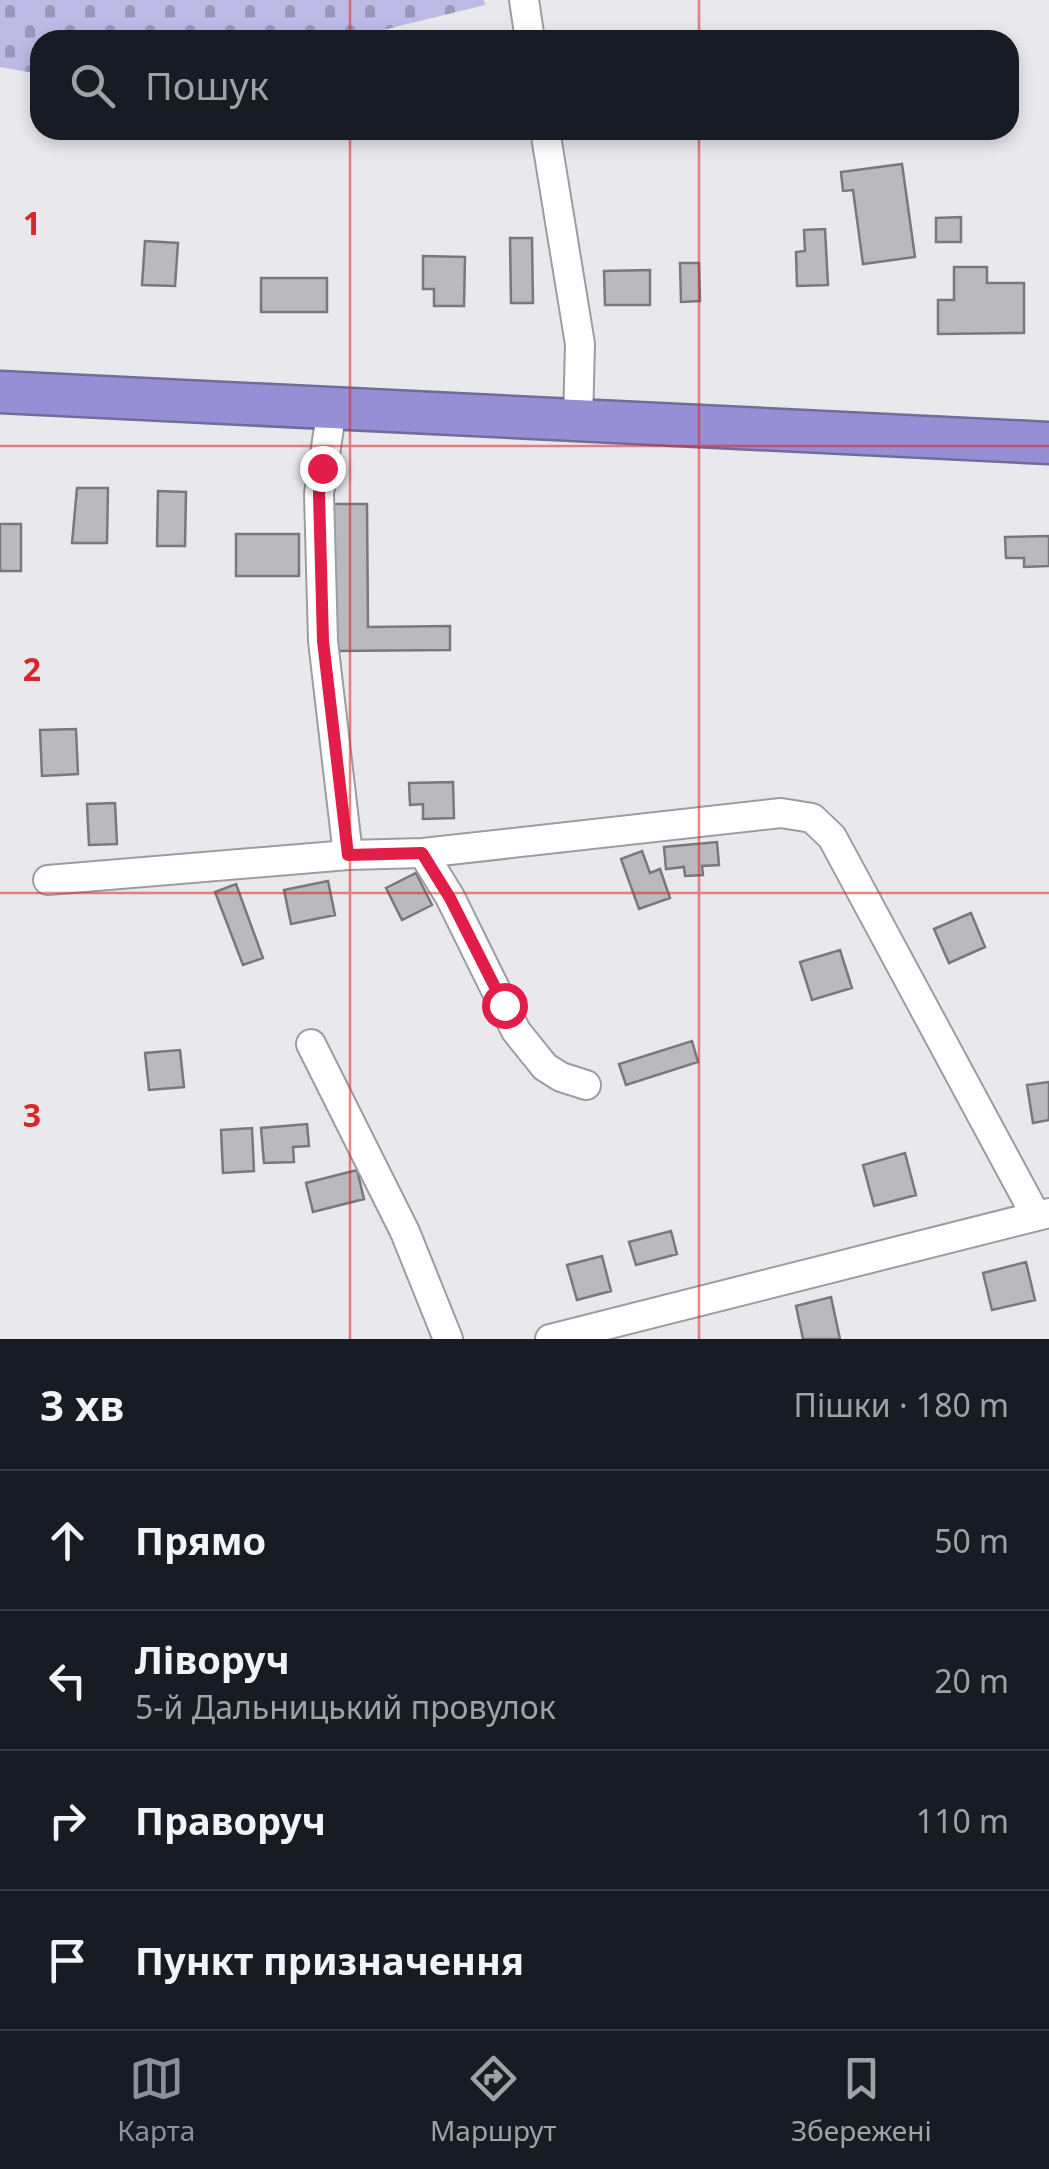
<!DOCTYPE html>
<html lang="uk">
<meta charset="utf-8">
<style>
body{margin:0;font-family:"Noto Sans",sans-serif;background:#242831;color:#f1f3f6}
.stop{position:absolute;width:30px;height:30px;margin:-22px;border:8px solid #e11d48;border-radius:50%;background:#fff}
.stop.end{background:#e11d48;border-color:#fff;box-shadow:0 2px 10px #0008}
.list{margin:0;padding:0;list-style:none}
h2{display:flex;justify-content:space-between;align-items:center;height:130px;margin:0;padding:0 40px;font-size:42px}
h2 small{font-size:32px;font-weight:400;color:#9ea1a6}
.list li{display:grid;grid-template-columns:65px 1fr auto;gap:30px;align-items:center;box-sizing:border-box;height:140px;padding:0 40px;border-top:2px solid #363941}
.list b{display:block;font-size:38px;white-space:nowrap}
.list p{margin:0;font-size:32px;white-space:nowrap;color:#9ea1a6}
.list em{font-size:32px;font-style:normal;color:#9ea1a6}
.icon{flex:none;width:55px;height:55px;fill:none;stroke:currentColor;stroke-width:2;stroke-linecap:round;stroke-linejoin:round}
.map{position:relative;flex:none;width:1049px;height:1339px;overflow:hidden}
.search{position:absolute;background:#171b24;box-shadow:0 5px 15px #0003;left:30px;right:30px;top:30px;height:110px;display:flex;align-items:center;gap:25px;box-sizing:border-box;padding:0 35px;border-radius:30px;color:#9ea1a6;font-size:38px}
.sheet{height:690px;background:#171b24}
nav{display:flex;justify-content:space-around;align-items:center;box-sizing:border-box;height:140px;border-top:2px solid #363941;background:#171b24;font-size:28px;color:#9ea1a6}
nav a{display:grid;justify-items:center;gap:5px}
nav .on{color:#8c9099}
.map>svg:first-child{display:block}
.cemetery{fill:url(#cemetery-stones)}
.building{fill:#b9b9be;stroke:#79787d;stroke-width:2.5}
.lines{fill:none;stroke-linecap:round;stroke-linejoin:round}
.minor-casing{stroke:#9c9ca1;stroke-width:32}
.highway-casing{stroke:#716c9a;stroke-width:45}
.minor{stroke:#fff;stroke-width:28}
.highway{stroke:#968fd6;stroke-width:40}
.route{stroke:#e11d48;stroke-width:12}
.grid{fill:none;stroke:#d62828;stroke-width:2.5;stroke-opacity:0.55}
.grid-label{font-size:32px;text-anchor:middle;font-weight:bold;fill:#d62828;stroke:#e8e8ed;stroke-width:10;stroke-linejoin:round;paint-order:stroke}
</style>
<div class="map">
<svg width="1049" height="1339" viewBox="0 0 1049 1339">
<defs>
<pattern id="cemetery-stones" width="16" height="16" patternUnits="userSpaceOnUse" patternTransform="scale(2.5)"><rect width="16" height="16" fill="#bdbbe5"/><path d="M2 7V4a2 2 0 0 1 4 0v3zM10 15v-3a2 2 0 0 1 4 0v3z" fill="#9a98ba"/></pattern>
</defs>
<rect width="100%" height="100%" fill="#e8e8ed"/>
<!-- cemetery -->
<path class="cemetery" d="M 0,0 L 484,0 L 485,5 L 342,40 L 40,40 L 40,74 L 0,67 Z"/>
<!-- building -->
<path class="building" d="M 902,164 L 915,257 L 863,264 L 853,190 L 843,191 L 841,172 Z
M 961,217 L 961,242 L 936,242 L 936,218 Z
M 825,229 L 828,285 L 797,286 L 796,252 L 805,251 L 804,230 Z
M 510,238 L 532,238 L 533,303 L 511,303 Z
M 145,241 L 178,243 L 175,286 L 142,285 Z
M 423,256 L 465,257 L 464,306 L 434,306 L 434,289 L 423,289 Z
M 680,263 L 699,263 L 700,301 L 681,302 Z
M 954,267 L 987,267 L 987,283 L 1024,283 L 1024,333 L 938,334 L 938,300 L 954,300 Z
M 650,270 L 650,305 L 605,305 L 604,271 Z
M 261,278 L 327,278 L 327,312 L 261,312 Z
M 77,488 L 108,488 L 107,543 L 72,543 Z
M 158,491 L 186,492 L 185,546 L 157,546 Z
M 331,504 L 367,504 L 368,627 L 450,626 L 450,650 L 333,651 Z
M 0,524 L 21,524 L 21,571 L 0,571 Z
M 236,534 L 299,534 L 299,576 L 236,576 Z
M 1049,536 L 1049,566 L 1024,567 L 1024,558 L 1006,558 L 1005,537 Z
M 76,729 L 78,774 L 42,776 L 40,730 Z
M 453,782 L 454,818 L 423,819 L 423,804 L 410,805 L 409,783 Z
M 115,803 L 117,844 L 89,845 L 87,804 Z
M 717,842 L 719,865 L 702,866 L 703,875 L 685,876 L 684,867 L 666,869 L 664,847 Z
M 642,851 L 650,873 L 660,869 L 670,898 L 639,909 L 621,859 Z
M 416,873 L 432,905 L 402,920 L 386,888 Z
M 328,881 L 335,915 L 291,924 L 284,890 Z
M 236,884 L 263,958 L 243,965 L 215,892 Z
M 971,913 L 985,947 L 949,963 L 934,929 Z
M 840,950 L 852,988 L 812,1000 L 800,962 Z
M 692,1041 L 698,1062 L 626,1085 L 619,1064 Z
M 180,1050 L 184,1087 L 149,1090 L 145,1053 Z
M 1049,1082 L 1049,1120 L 1033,1123 L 1027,1085 Z
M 307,1124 L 309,1146 L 293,1147 L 294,1162 L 264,1163 L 261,1128 Z
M 252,1128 L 254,1171 L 223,1173 L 221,1130 Z
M 905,1153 L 916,1195 L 874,1206 L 863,1165 Z
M 357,1170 L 364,1199 L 313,1212 L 306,1183 Z
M 671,1231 L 677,1254 L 636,1265 L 629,1242 Z
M 602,1256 L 611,1291 L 577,1300 L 567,1265 Z
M 1026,1262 L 1035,1300 L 992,1310 L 983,1273 Z
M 831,1297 L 840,1339 L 803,1339 L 796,1306 Z"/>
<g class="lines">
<defs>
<path id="minor" d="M 524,0 L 530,40
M 545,130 L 580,344 L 578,422
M 332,408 L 319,494 L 323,641 L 348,855
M 423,853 L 450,897 L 516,1031 L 545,1067 L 561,1077 L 586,1085
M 48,880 L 348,855 L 423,853 L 781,813 L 812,818 L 832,837 L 1036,1216
M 311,1044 L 405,1232 L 448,1339
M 550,1339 L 1049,1213"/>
<path id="highway" d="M 0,392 L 1049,443"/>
</defs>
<!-- minor casing -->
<use href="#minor" class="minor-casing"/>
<!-- highway casing -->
<use href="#highway" class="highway-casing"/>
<!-- minor -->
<use href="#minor" class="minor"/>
<!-- highway -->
<use href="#highway" class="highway"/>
</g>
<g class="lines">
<!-- route -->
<path class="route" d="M 322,468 L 319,494 L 323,641 L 348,855 L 422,853 L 450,898 L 504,1005"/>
</g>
<!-- grid -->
<path class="grid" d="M 350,0 L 350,40M 699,0 L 699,40M 350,130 L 350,1339M 699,130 L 699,1339M 0,446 L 1049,446M 0,893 L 1049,893"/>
<g class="grid-label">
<text x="32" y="235">1</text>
<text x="32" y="681">2</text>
<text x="32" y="1127">3</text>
</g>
</svg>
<div class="stop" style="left:504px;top:1005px"></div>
<div class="stop end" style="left:322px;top:468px"></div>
<div class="search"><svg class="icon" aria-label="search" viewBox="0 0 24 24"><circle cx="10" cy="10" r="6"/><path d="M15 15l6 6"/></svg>Пошук</div>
</div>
<section class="sheet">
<h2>3 хв<small>Пішки · 180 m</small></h2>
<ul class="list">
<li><svg class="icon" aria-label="ahead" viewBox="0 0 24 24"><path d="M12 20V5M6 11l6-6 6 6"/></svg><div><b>Прямо</b></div><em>50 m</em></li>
<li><svg class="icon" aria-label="left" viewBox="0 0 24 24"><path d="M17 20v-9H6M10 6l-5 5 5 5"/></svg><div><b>Ліворуч</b><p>5-й Дальницький провулок</p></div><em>20 m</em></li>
<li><svg class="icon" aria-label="right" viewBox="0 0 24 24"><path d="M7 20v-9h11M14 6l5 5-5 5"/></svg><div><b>Праворуч</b></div><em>110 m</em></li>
<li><svg class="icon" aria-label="arrive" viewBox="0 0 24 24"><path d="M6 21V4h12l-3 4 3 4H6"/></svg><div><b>Пункт призначення</b></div></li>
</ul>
</section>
<nav>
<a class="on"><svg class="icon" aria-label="map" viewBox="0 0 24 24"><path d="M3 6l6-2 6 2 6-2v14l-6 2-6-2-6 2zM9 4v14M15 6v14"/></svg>Карта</a>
<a><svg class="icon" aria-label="directions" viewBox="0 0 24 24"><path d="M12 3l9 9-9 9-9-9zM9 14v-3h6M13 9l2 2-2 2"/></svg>Маршрут</a>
<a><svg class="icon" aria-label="saved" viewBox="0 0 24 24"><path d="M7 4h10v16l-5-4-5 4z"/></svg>Збережені</a>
</nav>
